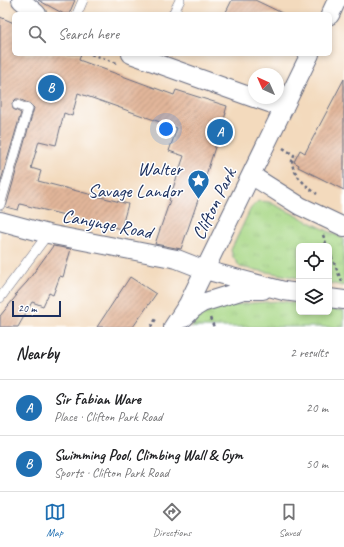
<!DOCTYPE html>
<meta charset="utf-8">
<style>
body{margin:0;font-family:Caveat,sans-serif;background:#f2f2f2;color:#202124}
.controls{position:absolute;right:12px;bottom:12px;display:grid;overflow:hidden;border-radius:6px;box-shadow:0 2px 6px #0003}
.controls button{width:36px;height:36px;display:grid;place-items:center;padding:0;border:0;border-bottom:1px solid #e0e0e0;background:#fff;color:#202124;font:20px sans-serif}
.compass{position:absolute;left:248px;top:68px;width:36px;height:36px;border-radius:50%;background:#fff;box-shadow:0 2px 6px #0003;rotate:315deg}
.scale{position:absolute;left:12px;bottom:10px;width:49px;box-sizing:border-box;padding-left:4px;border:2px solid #1b2f5e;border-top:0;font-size:11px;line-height:14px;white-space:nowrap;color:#1b2f5e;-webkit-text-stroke:3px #fff;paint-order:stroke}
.you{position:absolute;left:166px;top:129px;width:14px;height:14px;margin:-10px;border:3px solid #fff;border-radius:50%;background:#1a73e8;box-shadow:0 0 0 6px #1a73e833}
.badge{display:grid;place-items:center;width:26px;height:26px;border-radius:50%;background:#1f6fb2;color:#fff;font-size:13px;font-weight:700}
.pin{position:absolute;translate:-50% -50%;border:2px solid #fff;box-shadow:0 1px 4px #0006}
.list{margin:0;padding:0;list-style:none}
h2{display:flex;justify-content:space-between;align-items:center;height:52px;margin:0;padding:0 16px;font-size:17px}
h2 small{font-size:13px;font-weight:400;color:#757577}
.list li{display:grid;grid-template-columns:26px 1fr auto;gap:12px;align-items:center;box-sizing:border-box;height:56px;padding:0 16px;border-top:1px solid #e0e0e0}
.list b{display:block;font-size:15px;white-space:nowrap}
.list p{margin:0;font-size:13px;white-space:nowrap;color:#757577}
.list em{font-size:13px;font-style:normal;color:#757577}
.icon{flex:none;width:22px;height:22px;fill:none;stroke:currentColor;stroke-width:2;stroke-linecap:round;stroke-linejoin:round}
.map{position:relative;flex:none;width:344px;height:327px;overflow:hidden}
.search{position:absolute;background:#fff;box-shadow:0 2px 6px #0003;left:12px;right:12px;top:12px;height:44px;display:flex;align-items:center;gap:10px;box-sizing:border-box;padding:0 14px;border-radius:6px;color:#757577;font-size:15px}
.sheet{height:164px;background:#fff}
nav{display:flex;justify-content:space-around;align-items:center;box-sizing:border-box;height:56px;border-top:1px solid #e0e0e0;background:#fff;font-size:11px;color:#757577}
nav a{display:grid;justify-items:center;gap:2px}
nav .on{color:#1f6fb2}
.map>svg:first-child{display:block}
.grass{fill:url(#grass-tufts);stroke:#618372}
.building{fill:url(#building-hatch)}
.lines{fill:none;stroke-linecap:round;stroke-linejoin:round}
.service-casing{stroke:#676b7f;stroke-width:10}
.minor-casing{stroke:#676b7f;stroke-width:20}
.path{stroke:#676b7f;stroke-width:2.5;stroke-dasharray:3 3;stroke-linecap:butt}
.service{stroke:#fff;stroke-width:9}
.minor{stroke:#fff;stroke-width:18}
.labels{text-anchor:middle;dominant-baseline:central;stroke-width:3;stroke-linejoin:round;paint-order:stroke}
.poi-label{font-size:19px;fill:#1b2f5e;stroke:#fff;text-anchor:end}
.street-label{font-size:19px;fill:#1b2f5e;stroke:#fff}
</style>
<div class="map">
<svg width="344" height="327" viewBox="0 0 344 327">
<defs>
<pattern id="grass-tufts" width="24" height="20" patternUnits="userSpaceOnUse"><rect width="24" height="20" fill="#a7d785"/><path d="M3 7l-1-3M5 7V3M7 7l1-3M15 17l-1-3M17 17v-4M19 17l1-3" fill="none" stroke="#8fb975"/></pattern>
<pattern id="building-hatch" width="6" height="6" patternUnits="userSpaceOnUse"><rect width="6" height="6" fill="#e2b69a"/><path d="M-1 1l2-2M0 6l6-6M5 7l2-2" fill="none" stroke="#b69481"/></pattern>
</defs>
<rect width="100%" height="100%" fill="#fff"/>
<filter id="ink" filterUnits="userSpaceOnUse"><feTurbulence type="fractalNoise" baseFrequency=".025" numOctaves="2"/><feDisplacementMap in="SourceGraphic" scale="8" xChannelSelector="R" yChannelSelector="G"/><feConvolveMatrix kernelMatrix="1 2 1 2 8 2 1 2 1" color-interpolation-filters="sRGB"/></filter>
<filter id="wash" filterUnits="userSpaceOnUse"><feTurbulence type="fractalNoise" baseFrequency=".012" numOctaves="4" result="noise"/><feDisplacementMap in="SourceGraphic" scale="16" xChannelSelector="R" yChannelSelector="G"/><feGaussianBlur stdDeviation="0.9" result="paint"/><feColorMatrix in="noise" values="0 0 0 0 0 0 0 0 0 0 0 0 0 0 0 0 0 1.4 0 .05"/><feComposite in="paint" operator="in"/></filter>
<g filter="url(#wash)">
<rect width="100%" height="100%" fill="#f3dabd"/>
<!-- grass -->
<path class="grass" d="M 258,201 L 269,202 L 344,239 L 344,286 L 329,283 L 329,246 L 299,246 L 299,278 L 240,267 L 233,257 L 231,250 L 251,208 Z
M 281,301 L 299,304 L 299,312 L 329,312 L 329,309 L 344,311 L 344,327 L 191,327 C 195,323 198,318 202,316 C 222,303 258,303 281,301 Z"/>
<g id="blocks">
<!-- building -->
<path class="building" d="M 38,0 L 75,0 L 69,14 L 64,14 Z
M 232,0 L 255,0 L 284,14 L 225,14 Z
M 0,17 L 14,23 L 14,54 L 81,54 L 79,60 L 174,95 L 176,90 L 227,106 L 225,113 L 226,113 L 199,197 L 181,249 L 155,244 L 170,200 L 169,200 L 184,156 L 169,151 L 177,128 L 78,93 L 72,116 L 64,113 L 56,145 L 39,141 L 31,168 L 41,171 L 38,181 L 128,204 L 121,229 L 20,204 L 18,210 L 6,207 L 34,108 L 30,104 L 19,99 L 16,99 L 12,103 L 13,109 L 21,113 L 0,184 Z
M 344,79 L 344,190 L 298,167 L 299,165 L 294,162 L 300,150 L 305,153 Z
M 53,246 L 71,249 L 63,277 L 60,276 L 53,295 L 49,293 L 43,306 L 32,302 L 18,327 L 0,327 L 0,316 L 17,295 L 15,295 L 27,282 Z
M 130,277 L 156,294 L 133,327 L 97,327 Z"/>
</g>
</g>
<g filter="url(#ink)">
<use href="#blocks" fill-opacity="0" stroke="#676b7f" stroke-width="1"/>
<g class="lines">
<defs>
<path id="service" d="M 77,14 L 83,0
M 173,14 L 180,0
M 0,205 L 28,109 L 17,105
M 0,298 L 48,234"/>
<path id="minor" d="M 21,0 L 37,14
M 330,15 L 337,0
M 131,54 L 254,98
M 255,98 L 284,108
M 251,175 L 300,206 L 344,227
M 0,221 L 48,234 L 177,259 L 205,270 L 284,291 L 299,293
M 329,298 L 344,300
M 184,318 L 194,308 L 202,303 L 244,290 L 263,290
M 173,327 L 188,304 L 310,54"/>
</defs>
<!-- service casing -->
<use href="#service" class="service-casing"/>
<!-- minor casing -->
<use href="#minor" class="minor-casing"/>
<!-- path -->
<path class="path" d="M 91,54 L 117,63
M 283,148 L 294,155 L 292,161 C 292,174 307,187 317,194
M 323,235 L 327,246
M 329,251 L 342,282
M 210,318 L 214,327
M 151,327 L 157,317"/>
<!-- service -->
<use href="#service" class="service"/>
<!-- minor -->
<use href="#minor" class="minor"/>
</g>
</g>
<!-- icons -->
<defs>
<symbol id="sight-pin" viewBox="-11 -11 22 30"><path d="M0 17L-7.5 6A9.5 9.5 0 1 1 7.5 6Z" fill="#1f6fb2" stroke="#fff"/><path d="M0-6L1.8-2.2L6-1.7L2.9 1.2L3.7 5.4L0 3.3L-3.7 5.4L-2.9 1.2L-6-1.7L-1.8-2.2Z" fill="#fff"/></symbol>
</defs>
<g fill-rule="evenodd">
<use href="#sight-pin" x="186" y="168" width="25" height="34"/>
</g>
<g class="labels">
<!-- poi labels -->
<g class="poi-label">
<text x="182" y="169">Walter<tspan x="182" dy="22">Savage Landor</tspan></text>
</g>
<!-- street labels -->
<g class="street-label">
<text transform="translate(214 204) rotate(-64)">Clifton Park</text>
<text transform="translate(107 224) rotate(11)">Canynge Road</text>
</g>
</g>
</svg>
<div class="controls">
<button><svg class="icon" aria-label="locate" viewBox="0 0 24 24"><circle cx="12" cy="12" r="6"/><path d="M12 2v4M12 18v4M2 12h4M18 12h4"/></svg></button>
<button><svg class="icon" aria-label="layers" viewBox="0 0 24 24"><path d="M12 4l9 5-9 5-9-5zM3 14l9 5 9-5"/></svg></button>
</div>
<svg class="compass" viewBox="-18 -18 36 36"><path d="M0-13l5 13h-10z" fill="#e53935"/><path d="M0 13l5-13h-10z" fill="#757577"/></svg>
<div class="scale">20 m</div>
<div class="you"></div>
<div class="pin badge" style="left:220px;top:132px">A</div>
<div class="pin badge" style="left:51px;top:88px">B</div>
<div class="search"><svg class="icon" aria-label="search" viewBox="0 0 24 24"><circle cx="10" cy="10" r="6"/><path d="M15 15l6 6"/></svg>Search here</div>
</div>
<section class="sheet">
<h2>Nearby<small>2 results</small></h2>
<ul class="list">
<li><span class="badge">A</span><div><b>Sir Fabian Ware</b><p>Place · Clifton Park Road</p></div><em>20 m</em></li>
<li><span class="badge">B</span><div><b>Swimming Pool, Climbing Wall &amp; Gym</b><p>Sports · Clifton Park Road</p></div><em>50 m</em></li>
</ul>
</section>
<nav>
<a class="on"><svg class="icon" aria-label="map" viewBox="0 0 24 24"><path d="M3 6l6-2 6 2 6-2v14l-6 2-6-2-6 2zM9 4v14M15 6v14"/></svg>Map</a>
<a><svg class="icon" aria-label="directions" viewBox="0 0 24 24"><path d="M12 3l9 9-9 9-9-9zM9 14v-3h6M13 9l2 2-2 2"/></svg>Directions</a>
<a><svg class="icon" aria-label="saved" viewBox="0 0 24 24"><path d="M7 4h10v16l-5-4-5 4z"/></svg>Saved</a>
</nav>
